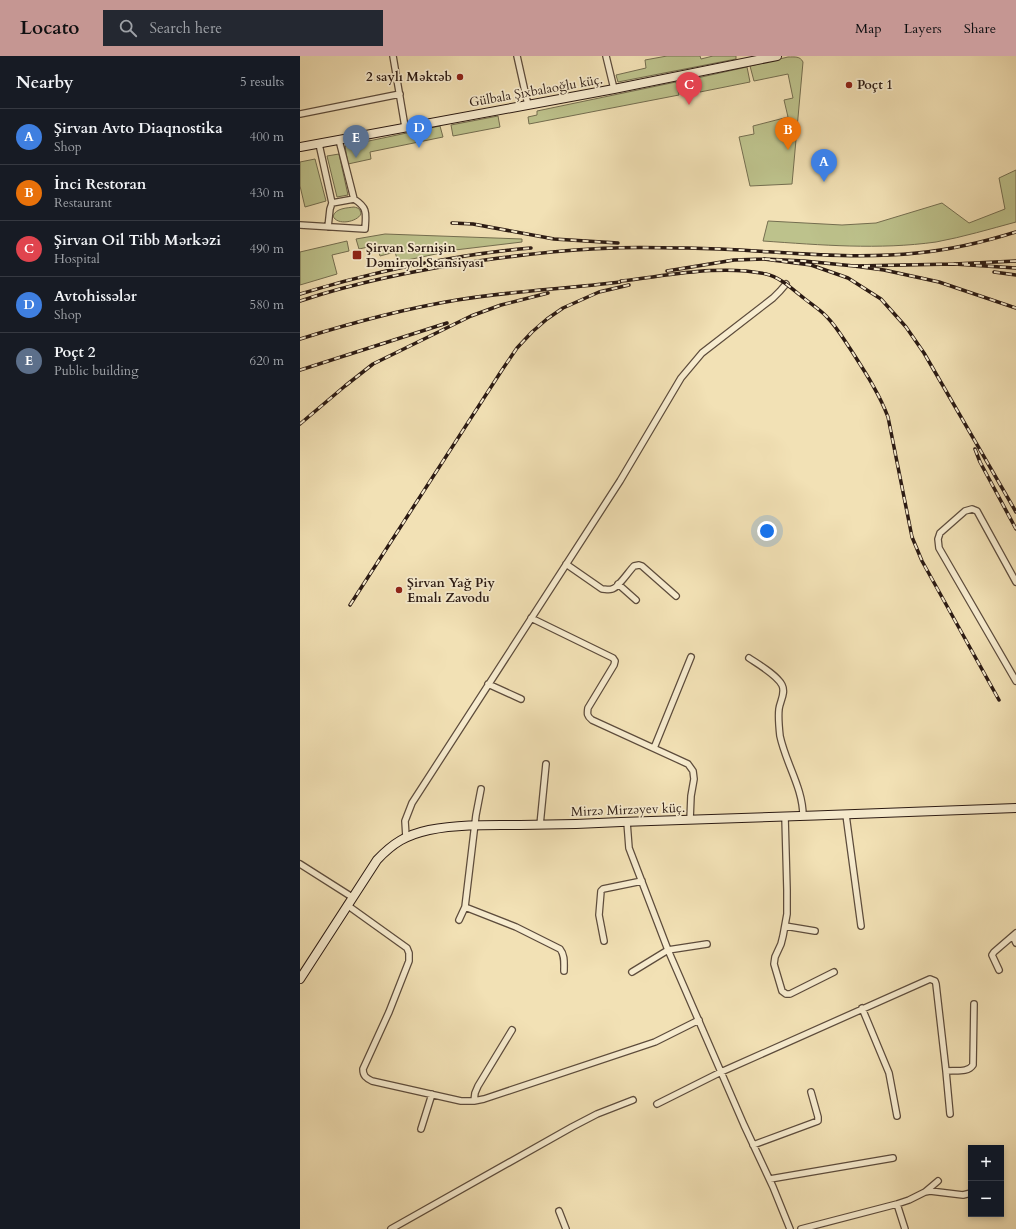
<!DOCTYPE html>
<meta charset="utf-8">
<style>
body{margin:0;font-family:Cardo,serif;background:#242831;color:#f1f3f6}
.controls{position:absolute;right:12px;bottom:12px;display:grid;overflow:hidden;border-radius:0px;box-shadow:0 2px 6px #0003}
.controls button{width:36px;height:36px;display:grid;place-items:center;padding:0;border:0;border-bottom:1px solid #363941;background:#171b24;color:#f1f3f6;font:20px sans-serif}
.you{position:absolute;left:467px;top:475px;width:14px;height:14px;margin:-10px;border:3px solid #fff;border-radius:50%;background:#1a73e8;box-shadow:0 0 0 6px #1a73e833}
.badge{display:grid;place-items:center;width:26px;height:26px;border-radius:50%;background:#c59692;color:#fff;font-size:13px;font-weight:700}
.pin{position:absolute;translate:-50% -33px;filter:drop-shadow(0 1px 2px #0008)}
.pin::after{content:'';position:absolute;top:21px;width:14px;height:12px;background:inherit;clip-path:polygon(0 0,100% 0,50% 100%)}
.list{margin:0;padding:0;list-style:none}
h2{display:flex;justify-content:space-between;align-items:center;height:52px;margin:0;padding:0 16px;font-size:17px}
h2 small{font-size:13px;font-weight:400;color:#9ea1a6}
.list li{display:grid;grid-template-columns:26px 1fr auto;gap:12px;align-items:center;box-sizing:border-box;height:56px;padding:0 16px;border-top:1px solid #363941}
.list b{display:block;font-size:15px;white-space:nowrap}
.list p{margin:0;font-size:13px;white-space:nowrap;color:#9ea1a6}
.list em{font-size:13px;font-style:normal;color:#9ea1a6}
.icon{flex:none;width:22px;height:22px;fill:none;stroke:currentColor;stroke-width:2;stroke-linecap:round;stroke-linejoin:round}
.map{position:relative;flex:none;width:716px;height:1173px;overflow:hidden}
header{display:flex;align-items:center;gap:24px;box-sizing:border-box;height:56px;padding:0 20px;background:#c59692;color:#111}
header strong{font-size:19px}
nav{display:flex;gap:22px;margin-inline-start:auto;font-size:14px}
.search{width:280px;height:36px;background:#242831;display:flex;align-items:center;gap:10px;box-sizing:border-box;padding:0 14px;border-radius:0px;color:#9ea1a6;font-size:15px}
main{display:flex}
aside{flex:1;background:#171b24}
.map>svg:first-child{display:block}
.green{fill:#bdc28c;stroke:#746e50}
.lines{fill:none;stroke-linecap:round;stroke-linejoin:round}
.street-casing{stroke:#5d4c3c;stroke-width:8}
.secondary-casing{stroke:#2b1a13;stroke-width:10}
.street{stroke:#f7eccf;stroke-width:5.5}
.secondary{stroke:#f7eccf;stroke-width:8}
.rail-casing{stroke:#2b1a13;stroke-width:3.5}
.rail{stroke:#f7eccf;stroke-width:2;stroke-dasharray:6;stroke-linecap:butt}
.poi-dot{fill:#8f2418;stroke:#f7eccf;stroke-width:1.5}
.labels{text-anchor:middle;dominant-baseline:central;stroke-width:3.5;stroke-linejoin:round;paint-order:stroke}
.poi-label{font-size:13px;font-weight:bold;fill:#2b1a13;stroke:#f7eccf;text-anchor:start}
.street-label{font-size:13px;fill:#2b1a13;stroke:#f7eccf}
</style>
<header>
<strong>Locato</strong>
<div class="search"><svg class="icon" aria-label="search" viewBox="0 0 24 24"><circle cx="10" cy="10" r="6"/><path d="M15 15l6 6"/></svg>Search here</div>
<nav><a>Map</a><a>Layers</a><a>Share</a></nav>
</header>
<main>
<aside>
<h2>Nearby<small>5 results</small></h2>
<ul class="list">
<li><span class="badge" style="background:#3f7fe0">A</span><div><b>Şirvan Avto Diaqnostika</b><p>Shop</p></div><em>400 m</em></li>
<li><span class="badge" style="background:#e8710a">B</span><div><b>İnci Restoran</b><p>Restaurant</p></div><em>430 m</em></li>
<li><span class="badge" style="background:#e0444e">C</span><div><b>Şirvan Oil Tibb Mərkəzi</b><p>Hospital</p></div><em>490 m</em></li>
<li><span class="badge" style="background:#3f7fe0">D</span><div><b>Avtohissələr</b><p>Shop</p></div><em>580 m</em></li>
<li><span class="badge" style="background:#5c6f8a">E</span><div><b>Poçt 2</b><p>Public building</p></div><em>620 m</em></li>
</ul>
</aside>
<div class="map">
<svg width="716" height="1173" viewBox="0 0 716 1173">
<rect width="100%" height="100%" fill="#f2e1b5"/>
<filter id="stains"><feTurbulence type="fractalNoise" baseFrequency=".005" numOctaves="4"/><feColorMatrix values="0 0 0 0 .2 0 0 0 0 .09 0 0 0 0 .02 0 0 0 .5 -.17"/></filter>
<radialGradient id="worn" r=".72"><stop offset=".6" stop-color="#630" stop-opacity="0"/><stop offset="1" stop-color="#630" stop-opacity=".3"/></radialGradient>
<!-- green -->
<path class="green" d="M 367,0 L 400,0 L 401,3 L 413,0 L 436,0 L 436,3 L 318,26 L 316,19 L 346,12 L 345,4 Z
M 488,1 C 495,1 500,0 503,6 L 492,128 L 450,130 L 439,81 L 454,78 L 453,70 L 488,61 L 484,44 L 493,42 L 488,18 L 454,25 L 450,10 Z
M 447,11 L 450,26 L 400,36 L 397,22 Z
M 376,26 L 379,39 L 229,68 L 228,61 L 237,59 L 237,55 Z
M 198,60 L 200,71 L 153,80 L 151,69 Z
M 140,70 L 143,81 L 70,96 L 71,103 L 48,108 L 45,90 Z
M 39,98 L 48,139 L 37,141 L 27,100 Z
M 15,103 L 26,145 L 5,151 L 0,130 L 0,106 Z
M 716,114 L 716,166 C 690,173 663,181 636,186 C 579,194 521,189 463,185 L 468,165 L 542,169 L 576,167 L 642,147 L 669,167 L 705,153 L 699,122 Z
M 54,151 C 59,152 60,153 61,158 C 57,166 37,170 33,160 C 36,152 47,152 54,151 Z
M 85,178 L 222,183 L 222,186 L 155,194 L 98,206 L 95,196 L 80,200 L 77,189 L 59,193 L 56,183 Z
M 47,185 L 49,195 L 32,199 L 37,218 L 0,229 L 0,196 Z"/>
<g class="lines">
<defs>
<path id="street" d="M 93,0 L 105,71
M 217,0 L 228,49
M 306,0 L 314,33
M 0,58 L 100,38
M 19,88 L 32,147 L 30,153 L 28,171
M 32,147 L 54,143
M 0,169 L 65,173 C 66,157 68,152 54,143 L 39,84
M 266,508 L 302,533 C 305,533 309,534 312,533 C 318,532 329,515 334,510 L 339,509 L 342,510 L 376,540
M 716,526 L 677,455 L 672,453 L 665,455 L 640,477 L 638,483 L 639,492 L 716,625
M 318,528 L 336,544
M 231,562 L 313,602 L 315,605 L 314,609 L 288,652 C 287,658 287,660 292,664 L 388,708 L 393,715 L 394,723 L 391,740 L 390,764
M 449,602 C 458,608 477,619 482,629 C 486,637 480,645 479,653 C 478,662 479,671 480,680 C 486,708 503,732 503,760
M 188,628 L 221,643
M 354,692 L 391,601
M 181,733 L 176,759 L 165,851 L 216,871 L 260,893 C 265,899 264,907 264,915
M 546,759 L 561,870
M 485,761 L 487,834 L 487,858 L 483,880 L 481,888 L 475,901 L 474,908 L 482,935 L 486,938 L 490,938 L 534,916
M 327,766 L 329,792 L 368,894 L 444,1069 L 473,1131 L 490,1173
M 240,769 L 246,708
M 106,781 L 105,765 L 112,747 L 320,425 L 381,322 L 402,297 L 473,242 L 480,235 L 486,228
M 0,808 L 52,841
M 47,849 L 107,892 L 109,897 L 109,905 L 89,956 L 63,1013 C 63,1020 66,1022 72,1025 L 161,1045 L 174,1045 L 184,1043 L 355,986 L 399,964
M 159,864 L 165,851
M 485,870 L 515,875
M 713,880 L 716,887
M 304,885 L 299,859 L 301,835 L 303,833 L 342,825
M 699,914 L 692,899 L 694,896 L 716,877
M 332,916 L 368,894 L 407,888
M 562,952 L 589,1017 L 597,1060
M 646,1015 C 655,1014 668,1017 673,1009 L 674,948
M 174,1045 L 175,1037 L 178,1030 L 212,974
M 357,1048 L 421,1016 L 630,923 L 635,925 L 636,928 L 646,1015 L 650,1058
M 121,1073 L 132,1038
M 453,1089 L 518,1065 L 518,1061 L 511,1036
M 470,1123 L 593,1102
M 625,1136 L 638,1125
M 597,1148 L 605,1173
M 259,1155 L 266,1173
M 91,1173 L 272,1071 L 297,1058 L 333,1044
M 501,1173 L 597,1148 L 609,1144 L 625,1136 L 630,1135 L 663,1139 L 671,1137"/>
<path id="secondary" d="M 0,91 L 314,33 L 477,0
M 0,923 L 77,804 C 93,787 106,779 129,774 C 159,768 190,769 220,769 C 254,769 287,768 321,766 C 453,762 584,757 716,752"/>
</defs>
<!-- street casing -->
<use href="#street" class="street-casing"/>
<!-- secondary casing -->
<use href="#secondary" class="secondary-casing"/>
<!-- street -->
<use href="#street" class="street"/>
<!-- secondary -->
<use href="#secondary" class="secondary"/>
<defs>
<path id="rail" d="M 152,167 L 173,168 L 254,183 L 318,187
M 716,205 L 654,208 L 716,212
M 654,208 L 554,210 L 584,214 L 639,226 L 716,252
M 554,210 L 504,205 L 464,203 L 511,209 L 548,222 L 581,243 L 606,271 L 624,297 L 716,456
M 367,215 L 434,204 L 464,203
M 694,216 L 716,219
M 321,225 C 367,220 420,208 466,218 C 479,221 490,231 500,239 C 508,246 518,252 526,260 C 536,270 543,282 551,294 C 565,316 579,337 588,361 L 612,481 L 622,505 L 699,644
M 0,238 C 75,215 153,199 231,192
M 0,245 C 60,225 122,213 185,204 C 228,198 271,193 315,192 C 339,191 363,192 388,192 C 464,193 540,205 617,197 C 650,194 684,186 716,176
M 0,283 C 51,267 103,253 157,244 C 211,235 266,233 320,226
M 0,314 L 147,267
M 0,368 L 45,330 L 73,308 L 171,260 L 201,249 L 248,237
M 675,393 L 680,406 L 716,473
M 50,549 L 202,314 L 217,292 L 232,276 L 247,263 L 263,252 L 299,236 L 329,229"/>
</defs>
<!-- rail casing -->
<use href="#rail" class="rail-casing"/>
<!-- rail -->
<use href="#rail" class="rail"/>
</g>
<!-- markers -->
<g class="poi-dot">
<circle cx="160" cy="21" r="4"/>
<circle cx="549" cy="29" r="4"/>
<rect x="52" y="194" width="10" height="10" rx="2"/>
<circle cx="99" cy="534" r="4"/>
</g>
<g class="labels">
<!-- poi labels -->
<g class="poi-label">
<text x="152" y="21" text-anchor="end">2 saylı Məktəb</text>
<text x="557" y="29">Poçt 1</text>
<text x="66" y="192">Şirvan Sərnişin<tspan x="66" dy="15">Dəmiryol Stansiyası</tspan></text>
<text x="107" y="527">Şirvan Yağ Piy<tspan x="107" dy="15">Emalı Zavodu</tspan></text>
</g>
<!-- street labels -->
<g class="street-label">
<text transform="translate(236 35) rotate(-10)">Gülbala Şıxbalaoğlu küç.</text>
<text transform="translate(328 754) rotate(-2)">Mirzə Mirzəyev küç.</text>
</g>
</g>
<rect width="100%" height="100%" filter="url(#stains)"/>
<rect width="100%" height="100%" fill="url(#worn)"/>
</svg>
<div class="controls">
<button>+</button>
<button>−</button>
</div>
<div class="you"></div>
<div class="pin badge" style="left:524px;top:126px;background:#3f7fe0">A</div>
<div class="pin badge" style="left:488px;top:94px;background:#e8710a">B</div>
<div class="pin badge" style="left:389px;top:49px;background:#e0444e">C</div>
<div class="pin badge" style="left:119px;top:92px;background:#3f7fe0">D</div>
<div class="pin badge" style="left:56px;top:102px;background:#5c6f8a">E</div>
</div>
</main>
